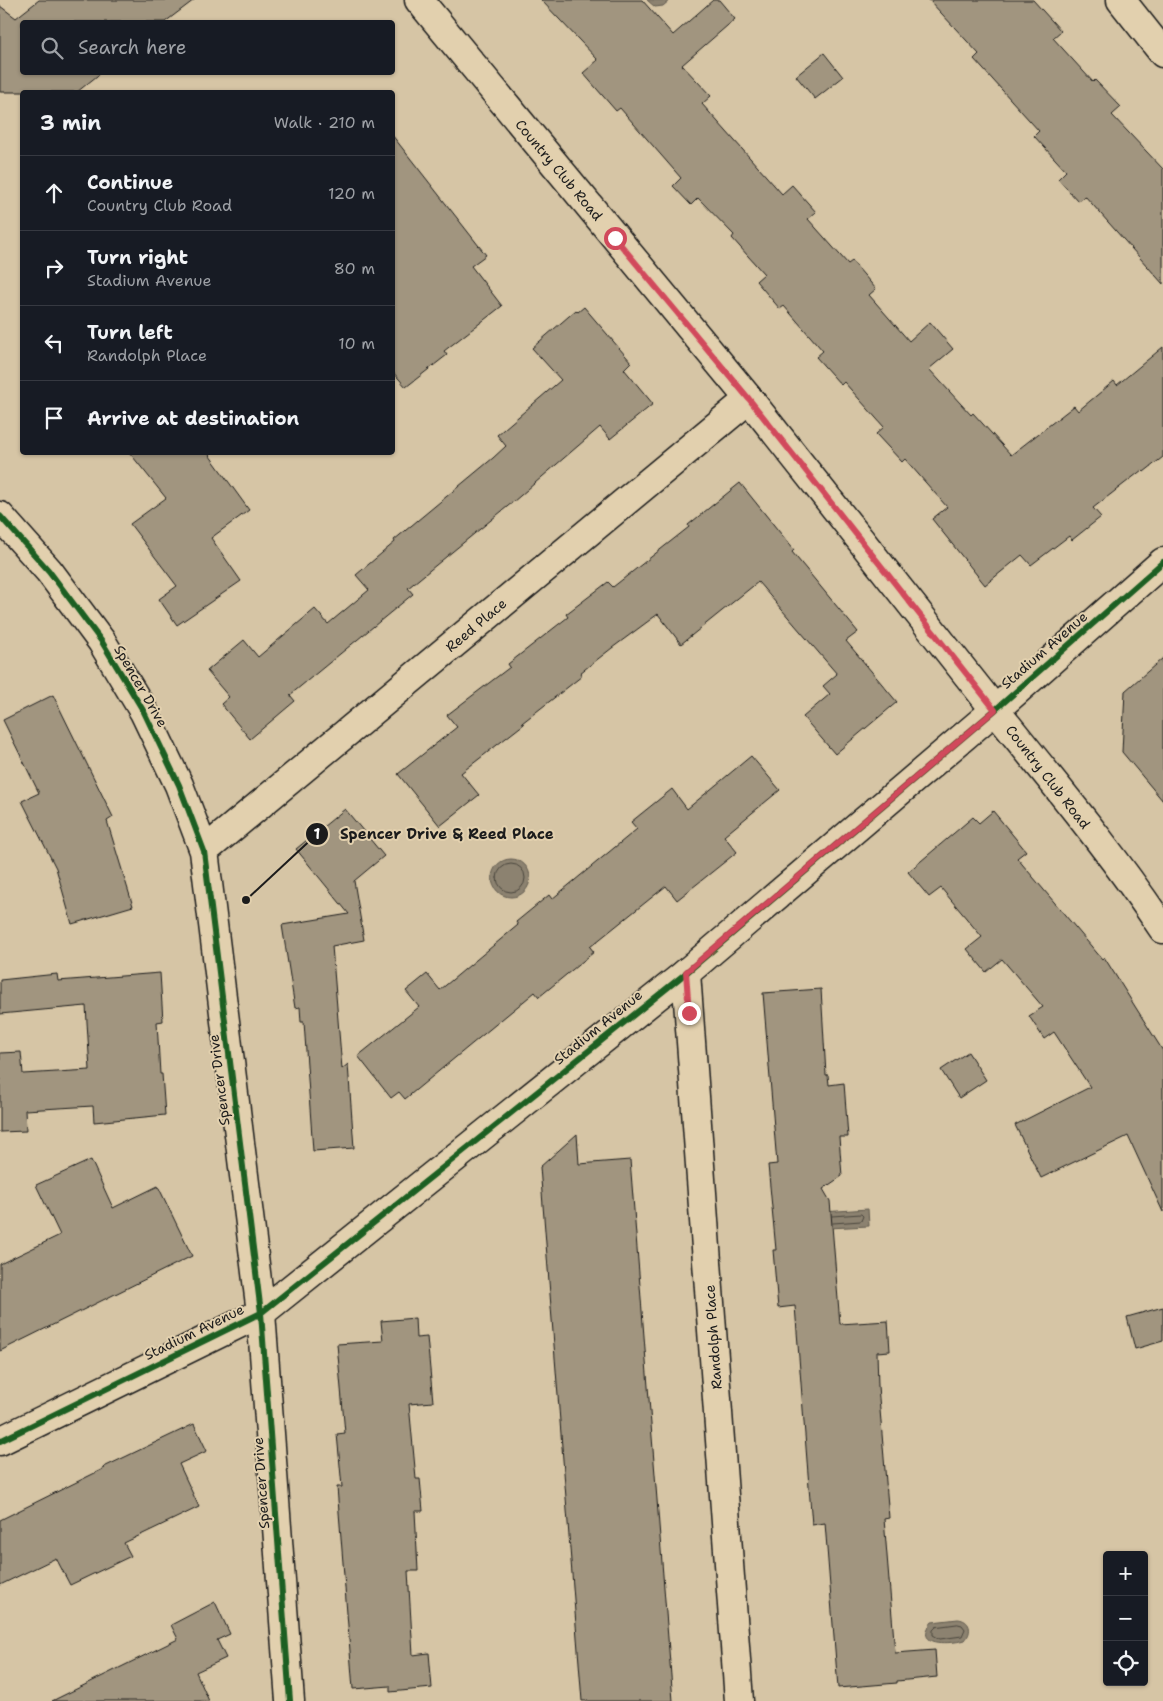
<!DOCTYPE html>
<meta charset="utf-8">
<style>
body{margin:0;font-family:"Shantell Sans",sans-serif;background:#242831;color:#f1f3f6}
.controls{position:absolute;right:15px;bottom:15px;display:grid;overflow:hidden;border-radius:5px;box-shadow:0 1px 4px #0004}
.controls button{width:45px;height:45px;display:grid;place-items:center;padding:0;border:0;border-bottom:1px solid #363941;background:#171b24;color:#f1f3f6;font:25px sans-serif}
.stop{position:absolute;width:15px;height:15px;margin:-11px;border:4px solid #d1495b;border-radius:50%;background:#fff}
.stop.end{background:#d1495b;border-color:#fff;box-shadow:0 1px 5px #0008}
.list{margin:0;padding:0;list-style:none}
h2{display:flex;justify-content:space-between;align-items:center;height:65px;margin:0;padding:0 20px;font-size:21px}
h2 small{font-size:16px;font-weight:400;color:#9ea1a6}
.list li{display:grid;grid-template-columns:32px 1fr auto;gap:15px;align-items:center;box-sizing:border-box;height:75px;padding:0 20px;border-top:1px solid #363941}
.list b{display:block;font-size:19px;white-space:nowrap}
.list p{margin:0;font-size:16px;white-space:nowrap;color:#9ea1a6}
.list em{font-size:16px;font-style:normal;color:#9ea1a6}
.icon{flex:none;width:28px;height:28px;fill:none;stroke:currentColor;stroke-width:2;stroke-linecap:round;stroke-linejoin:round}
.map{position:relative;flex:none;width:1163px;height:1701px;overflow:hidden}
.search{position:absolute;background:#171b24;box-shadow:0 1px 4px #0004;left:20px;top:20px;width:375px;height:55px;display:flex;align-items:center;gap:12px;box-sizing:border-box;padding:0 18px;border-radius:5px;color:#9ea1a6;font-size:19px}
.panel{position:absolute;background:#171b24;box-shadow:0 1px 4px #0004;left:20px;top:90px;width:375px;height:365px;border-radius:5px}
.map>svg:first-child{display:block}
.water{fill:#8c826f;stroke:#5f594e}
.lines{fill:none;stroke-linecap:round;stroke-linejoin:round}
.shore{stroke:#49453d;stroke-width:1}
.building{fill:#a1957f;stroke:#1c1c1c}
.minor-casing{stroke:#1c1c1c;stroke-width:31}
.tertiary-casing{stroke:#1c1c1c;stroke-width:31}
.minor{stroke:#e2d0ae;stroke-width:28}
.tertiary{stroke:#e2d0ae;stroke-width:28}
.cycleway-casing{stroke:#e2d0ae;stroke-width:9}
.cycleway{stroke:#1b5e20;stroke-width:6}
.route{stroke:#d1495b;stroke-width:6}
.labels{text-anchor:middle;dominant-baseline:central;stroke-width:4;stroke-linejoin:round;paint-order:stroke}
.street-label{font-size:14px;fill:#1c1c1c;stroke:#e2d0ae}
.leader{fill:none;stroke:#1c1c1c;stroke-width:2}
.callout-dot{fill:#1c1c1c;stroke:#e2d0ae;stroke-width:2}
.mark-label{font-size:15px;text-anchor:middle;font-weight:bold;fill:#fff}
.callout-label{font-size:15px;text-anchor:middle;font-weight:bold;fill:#1c1c1c;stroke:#e2d0ae;stroke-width:4;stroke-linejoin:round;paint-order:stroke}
</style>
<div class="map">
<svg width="1163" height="1701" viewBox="0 0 1163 1701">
<rect width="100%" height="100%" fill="#d6c5a5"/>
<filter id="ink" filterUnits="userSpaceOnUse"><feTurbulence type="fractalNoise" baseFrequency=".02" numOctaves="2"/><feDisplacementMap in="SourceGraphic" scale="10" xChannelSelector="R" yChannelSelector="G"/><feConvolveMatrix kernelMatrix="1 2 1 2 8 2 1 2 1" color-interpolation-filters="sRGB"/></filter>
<g filter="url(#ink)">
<!-- water -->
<path class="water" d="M 647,0 L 670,0 L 663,6 L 655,7 Z
M492 878a19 19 0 1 1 38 0a19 19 0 1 1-38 0Z
M 868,1209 L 869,1226 L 808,1229 L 807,1213 Z
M 958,1619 C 970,1620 973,1631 965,1640 C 952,1644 912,1647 932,1622 Z"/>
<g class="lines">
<!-- shore -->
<path class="shore" d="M497 878a14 14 0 1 1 28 0a14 14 0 1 1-28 0Z
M 832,1216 L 861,1214 L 863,1216 L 861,1221 L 833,1223
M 958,1624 L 962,1625 L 965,1629 L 962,1636 L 940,1639 L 933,1635 L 933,1630 L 936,1627 Z"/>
</g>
<!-- building -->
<path class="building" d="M 39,0 L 194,0 L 165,22 L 22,22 L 22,72 L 102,72 L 77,92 L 0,92 L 0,6 L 16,18 Z
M 541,0 L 642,0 L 673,35 L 713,0 L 719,0 L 735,19 L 682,65 L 711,96 L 702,104 L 782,194 L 792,185 L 816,212 L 808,219 L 848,264 L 852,261 L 876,289 L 869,295 L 909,341 L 930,322 L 953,349 L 929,369 L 971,415 L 973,413 L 1011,455 L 1074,406 L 1078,411 L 1114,381 L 1117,385 L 1163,347 L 1163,457 L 1144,472 L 1142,470 L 1093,508 L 1101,517 L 1072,540 L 1069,536 L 1031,565 L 1022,555 L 985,585 L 932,519 L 947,507 L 905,459 L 902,462 L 876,434 L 884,427 L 844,382 L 841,385 L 816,357 L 823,351 L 784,306 L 780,309 L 756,281 L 764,274 L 732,238 L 734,235 L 698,198 L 691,205 L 673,186 L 681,178 L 620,108 L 616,111 L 583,73 L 598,60 Z
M 929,0 L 1033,0 L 1061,31 L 1053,38 L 1093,82 L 1095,80 L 1121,107 L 1112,115 L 1163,169 L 1163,284 L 1085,196 L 1078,201 L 1058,179 L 1066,171 L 1034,136 L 1039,131 L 974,59 L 979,54 Z
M 824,53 L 843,77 L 815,99 L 796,76 Z
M 392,135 L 486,255 L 471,266 L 502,306 L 444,351 L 447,355 L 406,387 L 392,371 Z
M 584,307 L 631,362 L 624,369 L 653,404 L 610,439 L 600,427 L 513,502 L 408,588 L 413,594 L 290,695 L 295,701 L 250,739 L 221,704 L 229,697 L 207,671 L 244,640 L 258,657 L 315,609 L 328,624 L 369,590 L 356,575 L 395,542 L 394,540 L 493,458 L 506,446 L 497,435 L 561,380 L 532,348 L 576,310 L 578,312 Z
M 129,452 L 207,452 L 249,510 L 211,538 L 241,581 L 177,625 L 159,599 L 177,586 L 130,524 L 166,498 Z
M 740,483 L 794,550 L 792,552 L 858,632 L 846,641 L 897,702 L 835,754 L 803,717 L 830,694 L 823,686 L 837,674 L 758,582 L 681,644 L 658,614 L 612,648 L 580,673 L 582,676 L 522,723 L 524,724 L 461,773 L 479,795 L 440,826 L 398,774 L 457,727 L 447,715 L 510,667 L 508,664 L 568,617 L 566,614 L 608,582 L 613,587 L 689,527 L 688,525 Z
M 1163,658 L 1163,801 L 1122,752 L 1125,691 Z
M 53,695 L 113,817 L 107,821 L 133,906 L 72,924 L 56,868 L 22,801 L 39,793 L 3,720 Z
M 751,756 L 780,790 L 724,836 L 737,852 L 677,900 L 666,886 L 590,947 L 594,952 L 539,997 L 535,992 L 405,1099 L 399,1092 L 391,1098 L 358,1056 L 419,1007 L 406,991 L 427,974 L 440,990 L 518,925 L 516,922 L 549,895 L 552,899 L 637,829 L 631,822 L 672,789 L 687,809 Z
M 345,809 L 384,856 L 354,881 L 364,940 L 332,946 L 342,1069 L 348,1064 L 354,1148 L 313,1151 L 304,1022 L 301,1022 L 300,1007 L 295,1008 L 282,925 L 349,914 L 296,849 Z
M 993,811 L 1026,851 L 1017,858 L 1102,959 L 1104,957 L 1163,1051 L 1163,1212 L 1128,1136 L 1041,1178 L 1015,1125 L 1090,1087 L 1054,1032 L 1044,1039 L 1029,1016 L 1043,1007 L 1002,959 L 986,972 L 967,949 L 982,937 L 941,888 L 929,897 L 908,872 L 973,817 L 979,823 Z
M 160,973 L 163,1021 L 157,1022 L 160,1074 L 162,1074 L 165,1115 L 94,1122 L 93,1106 L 25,1110 L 26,1131 L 0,1132 L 0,1053 L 21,1052 L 23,1074 L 90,1070 L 86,1006 L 0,1014 L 0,980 L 57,974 L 58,981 Z
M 821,989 L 826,1075 L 828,1075 L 829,1085 L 844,1083 L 848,1137 L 839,1137 L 842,1176 L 823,1189 L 830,1201 L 840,1324 L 888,1321 L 890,1351 L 877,1352 L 878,1386 L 889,1518 L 884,1519 L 895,1653 L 935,1650 L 937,1677 L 897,1681 L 897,1683 L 838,1688 L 825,1523 L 812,1525 L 795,1306 L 778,1308 L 773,1250 L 776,1250 L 768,1165 L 777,1164 L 763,993 Z
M 968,1052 L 986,1080 L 959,1098 L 941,1070 Z
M 577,1134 L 579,1164 L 630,1160 L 673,1701 L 582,1701 L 540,1167 Z
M 91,1160 L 113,1208 L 158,1186 L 192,1256 L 0,1351 L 0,1264 L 60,1235 L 36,1185 Z
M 1163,1307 L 1163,1341 L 1135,1349 L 1127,1317 Z
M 415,1318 L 416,1338 L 427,1337 L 433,1402 L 409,1404 L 416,1479 L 420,1479 L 423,1511 L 415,1511 L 418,1571 L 408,1571 L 413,1655 L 429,1653 L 432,1688 L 390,1692 L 390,1686 L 353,1689 L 337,1487 L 342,1487 L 337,1434 L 345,1433 L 337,1344 L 383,1341 L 381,1321 Z
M 194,1424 L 207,1451 L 179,1464 L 199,1507 L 124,1543 L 131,1556 L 70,1585 L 56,1558 L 0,1585 L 0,1520 L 105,1468 L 104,1467 Z
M 215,1602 L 230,1634 L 217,1640 L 226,1658 L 196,1672 L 209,1701 L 52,1701 L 178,1639 L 171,1625 Z"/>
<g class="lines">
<defs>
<path id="minor" d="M 419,0 L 749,399 L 995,710
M 1121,0 L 1163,53
M 0,516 L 49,571 L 102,642 L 144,712 L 179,785 L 204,851 L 261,1313 L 290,1701
M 204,851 L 749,399
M 686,973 L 739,1701"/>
<path id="tertiary" d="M 995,710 C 1052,781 1112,852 1163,929
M 0,1441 L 261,1313 L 686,973 L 995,710 L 1163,562"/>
</defs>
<!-- minor casing -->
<use href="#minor" class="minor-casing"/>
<!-- tertiary casing -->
<use href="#tertiary" class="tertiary-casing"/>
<!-- minor -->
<use href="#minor" class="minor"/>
<!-- tertiary -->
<use href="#tertiary" class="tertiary"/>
<defs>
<path id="cycleway" d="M 0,516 L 49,571 L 102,642 L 144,712 L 179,785 L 204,851 L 261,1313 L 290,1701
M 0,1441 L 261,1313 L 686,973 L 995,710 L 1163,562"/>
</defs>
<!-- cycleway casing -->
<use href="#cycleway" class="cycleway-casing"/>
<!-- cycleway -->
<use href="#cycleway" class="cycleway"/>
</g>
</g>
<g class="lines" filter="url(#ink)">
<!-- route -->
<path class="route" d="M 615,238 L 749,399 L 995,710 L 686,972 L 689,1013"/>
</g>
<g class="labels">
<!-- street labels -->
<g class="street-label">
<text transform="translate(559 170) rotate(50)">Country Club Road</text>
<text transform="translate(476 625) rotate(-40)">Reed Place</text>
<text transform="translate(1044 650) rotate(-41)">Stadium Avenue</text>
<text transform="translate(141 686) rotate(60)">Spencer Drive</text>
<text transform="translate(1048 777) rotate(52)">Country Club Road</text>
<text transform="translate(598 1027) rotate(-39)">Stadium Avenue</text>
<text transform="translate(219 1080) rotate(-97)">Spencer Drive</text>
<text transform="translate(194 1332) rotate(-26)">Stadium Avenue</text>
<text transform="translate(713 1337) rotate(-94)">Randolph Place</text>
<text transform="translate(261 1483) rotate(-94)">Spencer Drive</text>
</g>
</g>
<!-- callouts -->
<path class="leader" d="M246 900L317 834"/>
<g class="callout-dot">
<circle cx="246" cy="900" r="5"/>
<circle cx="317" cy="834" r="12"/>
</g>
<g class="mark-label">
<text x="317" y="839">1</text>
</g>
<g class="callout-label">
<text x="447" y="839">Spencer Drive &amp; Reed Place</text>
</g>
</svg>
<div class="controls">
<button>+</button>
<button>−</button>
<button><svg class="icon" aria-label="locate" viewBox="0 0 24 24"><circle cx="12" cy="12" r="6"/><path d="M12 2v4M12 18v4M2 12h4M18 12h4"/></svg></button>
</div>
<div class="stop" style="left:615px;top:238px"></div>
<div class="stop end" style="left:689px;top:1013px"></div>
<div class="search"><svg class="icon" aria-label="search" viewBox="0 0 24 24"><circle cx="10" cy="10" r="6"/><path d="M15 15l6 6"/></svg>Search here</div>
<section class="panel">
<h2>3 min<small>Walk · 210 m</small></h2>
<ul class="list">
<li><svg class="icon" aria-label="ahead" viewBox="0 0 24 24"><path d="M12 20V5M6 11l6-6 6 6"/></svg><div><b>Continue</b><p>Country Club Road</p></div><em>120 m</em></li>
<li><svg class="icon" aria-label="right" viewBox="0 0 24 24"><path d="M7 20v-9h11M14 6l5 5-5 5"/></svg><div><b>Turn right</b><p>Stadium Avenue</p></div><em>80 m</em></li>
<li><svg class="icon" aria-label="left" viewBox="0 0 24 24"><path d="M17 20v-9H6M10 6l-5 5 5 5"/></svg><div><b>Turn left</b><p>Randolph Place</p></div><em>10 m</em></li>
<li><svg class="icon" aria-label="arrive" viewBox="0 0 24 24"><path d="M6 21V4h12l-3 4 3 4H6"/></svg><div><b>Arrive at destination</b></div></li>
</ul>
</section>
</div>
